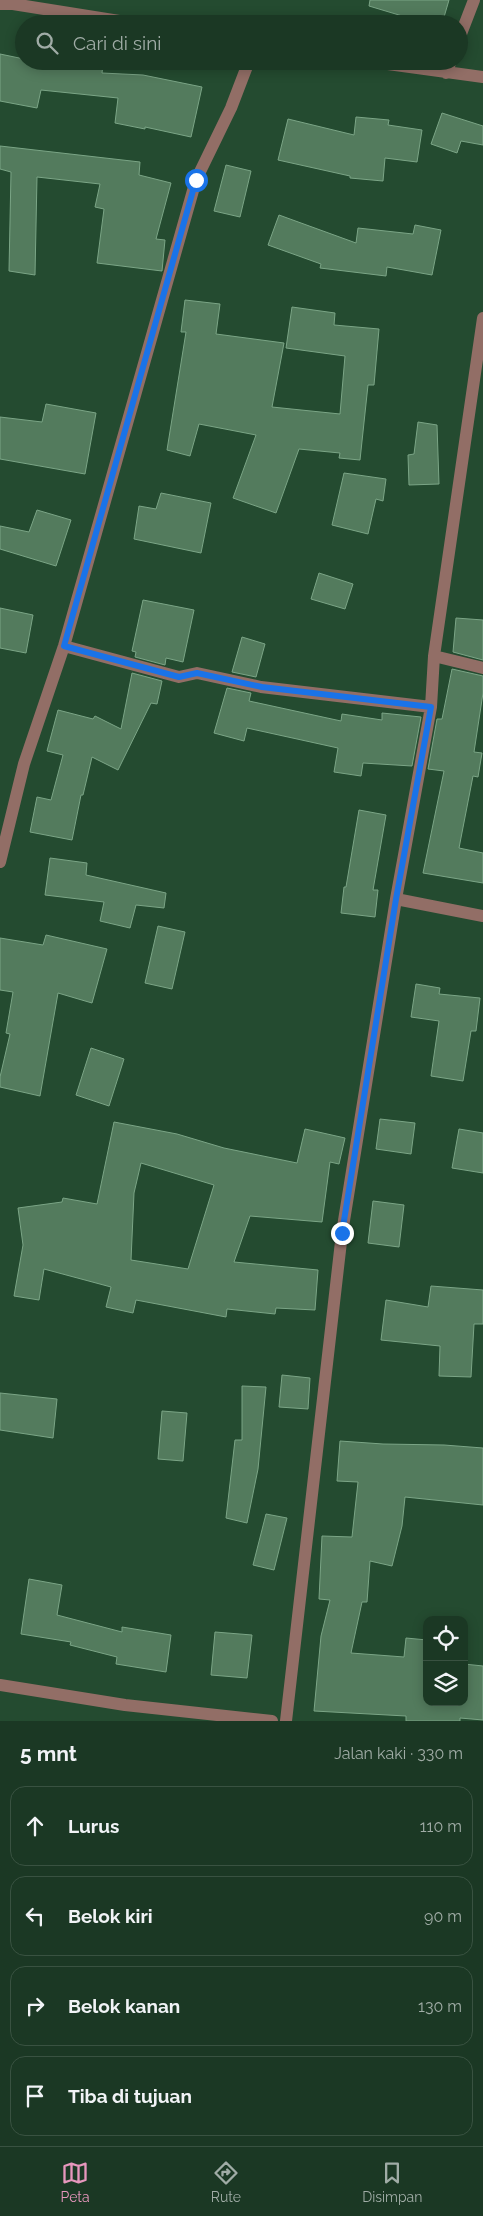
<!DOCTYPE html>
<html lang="id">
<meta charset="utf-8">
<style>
body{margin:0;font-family:Raleway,sans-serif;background:#243f2c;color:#f1f3f6}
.controls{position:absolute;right:15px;bottom:15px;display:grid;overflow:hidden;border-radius:10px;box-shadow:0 2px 12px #0003}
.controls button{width:45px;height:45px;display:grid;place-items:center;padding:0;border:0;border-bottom:1px solid #395241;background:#1b3824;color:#f1f3f6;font:25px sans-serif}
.stop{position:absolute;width:15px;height:15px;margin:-11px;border:4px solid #1a73e8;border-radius:50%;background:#fff}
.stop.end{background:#1a73e8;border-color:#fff;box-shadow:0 1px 5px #0008}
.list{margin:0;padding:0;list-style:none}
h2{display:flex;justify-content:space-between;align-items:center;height:65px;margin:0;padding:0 20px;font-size:21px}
h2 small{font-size:16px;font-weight:400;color:#a0aca6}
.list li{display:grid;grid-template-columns:32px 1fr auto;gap:15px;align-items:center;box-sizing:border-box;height:80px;margin:0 10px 10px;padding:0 10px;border:1px solid #395241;border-radius:15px}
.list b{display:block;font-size:19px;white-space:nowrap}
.list em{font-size:16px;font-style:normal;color:#a0aca6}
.icon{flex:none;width:28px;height:28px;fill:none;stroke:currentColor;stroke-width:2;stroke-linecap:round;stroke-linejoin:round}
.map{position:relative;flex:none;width:483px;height:1721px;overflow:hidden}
.search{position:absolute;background:#1b3824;box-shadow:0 2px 12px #0003;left:15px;right:15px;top:15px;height:55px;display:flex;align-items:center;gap:12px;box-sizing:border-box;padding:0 18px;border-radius:28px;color:#a0aca6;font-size:19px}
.sheet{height:425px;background:#1b3824}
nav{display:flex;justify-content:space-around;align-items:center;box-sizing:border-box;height:70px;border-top:1px solid #395241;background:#1b3824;font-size:14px;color:#a0aca6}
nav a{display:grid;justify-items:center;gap:2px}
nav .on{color:#e797bd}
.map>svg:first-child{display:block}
.building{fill:#537b5d;stroke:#7ba586;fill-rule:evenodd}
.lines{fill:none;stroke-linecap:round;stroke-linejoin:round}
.minor{stroke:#926e66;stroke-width:12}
.route{stroke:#1a73e8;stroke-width:6}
</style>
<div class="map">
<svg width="483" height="1721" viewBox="0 0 483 1721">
<rect width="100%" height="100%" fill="#244b30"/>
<!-- building -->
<path class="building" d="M 370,0 L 449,0 L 442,24 L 429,24 L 369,6 Z
M 0,54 L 24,59 L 24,61 L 70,61 L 103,64 L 102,73 L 143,75 L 202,87 L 191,137 L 145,127 L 145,129 L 115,123 L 118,98 L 41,90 L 37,108 L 0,101 Z
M 442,113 L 483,126 L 483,145 L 461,141 L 457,153 L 431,144 Z
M 356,117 L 389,120 L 388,125 L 422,130 L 417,162 L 385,158 L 383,181 L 350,178 L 350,176 L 278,160 L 288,119 L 354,135 Z
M 0,146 L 140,162 L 139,175 L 171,183 L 156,239 L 165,240 L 162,271 L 97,263 L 104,209 L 95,207 L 100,184 L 37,177 L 35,275 L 9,271 L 11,172 L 0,169 Z
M 226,165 L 251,171 L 240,217 L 214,211 Z
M 279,215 L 356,243 L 358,228 L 413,234 L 415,225 L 441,230 L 432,275 L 387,267 L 386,276 L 320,268 L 321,264 L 268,245 Z
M 185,300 L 220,304 L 216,334 L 284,343 L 272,407 L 340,414 L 345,356 L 286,348 L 292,307 L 335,313 L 334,325 L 379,329 L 374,385 L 368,385 L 360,460 L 339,458 L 340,453 L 299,449 L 276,513 L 233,498 L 256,435 L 199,424 L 190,456 L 167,450 L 186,332 L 181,332 Z
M 46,404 L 96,413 L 85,474 L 0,459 L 0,417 L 42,422 Z
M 418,422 L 437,425 L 439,484 L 409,485 L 408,455 L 414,454 Z
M 344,473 L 386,479 L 383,501 L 376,499 L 368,534 L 332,525 Z
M 161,493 L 211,503 L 201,553 L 134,539 L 139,506 L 156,509 Z
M 37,510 L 71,520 L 56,566 L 0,549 L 0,526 L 29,532 Z
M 319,573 L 353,584 L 345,609 L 311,599 Z
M 143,600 L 194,610 L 183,662 L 166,658 L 165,665 L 135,657 L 136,652 L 132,651 Z
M 0,608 L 33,615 L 26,653 L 0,648 Z
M 456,618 L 483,620 L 483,660 L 453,652 Z
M 242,637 L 265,644 L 256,677 L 232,672 Z
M 452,669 L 483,676 L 483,693 L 474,752 L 482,753 L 478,777 L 473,776 L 459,848 L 483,853 L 483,883 L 423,873 L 444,771 L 428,769 L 437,719 L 442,719 Z
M 132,673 L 162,681 L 157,704 L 151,703 L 118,770 L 92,757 L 83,795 L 81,795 L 72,840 L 30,832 L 37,797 L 51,800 L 63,755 L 47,751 L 58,710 L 93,719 L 95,716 L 121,729 Z
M 227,688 L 251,693 L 249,701 L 341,721 L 342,714 L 382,720 L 382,713 L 421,717 L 412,766 L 363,763 L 361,776 L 334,772 L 338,748 L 247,728 L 244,741 L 214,733 Z
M 359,810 L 386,815 L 373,890 L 378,890 L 375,917 L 341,913 L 344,887 L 346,887 Z
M 50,858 L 87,863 L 86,875 L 166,893 L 164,908 L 136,905 L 130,928 L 100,921 L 104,902 L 45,895 Z
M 158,926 L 185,932 L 172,989 L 145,983 Z
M 46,935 L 107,949 L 92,1003 L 58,993 L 40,1096 L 0,1087 L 0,1077 L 10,1034 L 6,1033 L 13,992 L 0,990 L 0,938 L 43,945 Z
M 416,984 L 440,988 L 439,994 L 480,998 L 476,1031 L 471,1031 L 463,1081 L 431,1076 L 439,1021 L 411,1017 Z
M 91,1048 L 124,1059 L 109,1106 L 76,1095 Z
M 380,1119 L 415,1123 L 411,1154 L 376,1149 Z
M 114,1122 L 177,1134 L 224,1148 L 297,1163 L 305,1129 L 345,1138 L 339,1164 L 330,1162 L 322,1222 L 250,1216 L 234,1262 L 318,1270 L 315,1310 L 276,1308 L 275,1314 L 227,1309 L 226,1317 L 136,1300 L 133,1313 L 106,1307 L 111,1287 L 44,1269 L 39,1300 L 14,1296 L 23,1245 L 18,1208 L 62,1202 L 63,1198 L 97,1204 ZM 141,1163 L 214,1185 L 188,1269 L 131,1260 L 134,1193 Z
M 459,1129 L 483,1133 L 483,1173 L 452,1168 Z
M 373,1201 L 404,1205 L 399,1247 L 368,1243 Z
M 431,1286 L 483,1290 L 483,1324 L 474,1324 L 471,1377 L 439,1376 L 440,1346 L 381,1340 L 386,1300 L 428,1307 Z
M 282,1375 L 310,1378 L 308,1409 L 279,1407 Z
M 242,1386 L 266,1387 L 258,1469 L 247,1523 L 226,1518 L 235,1440 L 242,1440 Z
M 0,1393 L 57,1399 L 53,1438 L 0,1430 Z
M 162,1411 L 187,1413 L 183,1461 L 158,1459 Z
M 340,1441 L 383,1444 L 444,1445 L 483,1448 L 483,1505 L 405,1497 L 402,1526 L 392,1566 L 370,1561 L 367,1602 L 362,1602 L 351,1653 L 404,1657 L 406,1638 L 427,1640 L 427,1702 L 464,1702 L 464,1664 L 483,1666 L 483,1720 L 460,1718 L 460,1721 L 406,1721 L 406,1716 L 314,1711 L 321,1636 L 330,1600 L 319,1599 L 322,1536 L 352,1537 L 358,1482 L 337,1481 Z
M 266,1514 L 287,1518 L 274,1570 L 253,1565 Z
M 29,1579 L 62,1585 L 57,1615 L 122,1632 L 122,1627 L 171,1635 L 166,1672 L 116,1664 L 117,1657 L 70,1645 L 71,1642 L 21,1634 Z
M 215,1632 L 252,1635 L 247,1678 L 211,1675 Z"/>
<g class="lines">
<!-- minor -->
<path class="minor" d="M 0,4 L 13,4 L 138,24
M 459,39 L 474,0
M 366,61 L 483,77
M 446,73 L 451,61
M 64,646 L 179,677 L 197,673 L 261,687 L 431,707
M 434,656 L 483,668
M 0,862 L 24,764 L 64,646 L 196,180 L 231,108 L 249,61
M 396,899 L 483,916
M 0,1685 L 125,1705 L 272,1721
M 286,1721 L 342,1233 L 396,899 L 431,707 L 434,656 L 483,318"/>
</g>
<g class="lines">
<!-- route -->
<path class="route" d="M 196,180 L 64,646 L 179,677 L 197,673 L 262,687 L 431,707 L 396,899 L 342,1233"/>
</g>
</svg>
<div class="controls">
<button><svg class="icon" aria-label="locate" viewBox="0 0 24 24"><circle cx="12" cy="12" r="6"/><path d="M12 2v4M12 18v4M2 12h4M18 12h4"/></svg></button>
<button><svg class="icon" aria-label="layers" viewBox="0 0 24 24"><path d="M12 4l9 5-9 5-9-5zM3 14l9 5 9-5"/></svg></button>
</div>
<div class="stop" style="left:196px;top:180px"></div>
<div class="stop end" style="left:342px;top:1233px"></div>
<div class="search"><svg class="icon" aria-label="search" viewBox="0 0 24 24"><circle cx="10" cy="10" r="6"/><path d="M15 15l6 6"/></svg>Cari di sini</div>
</div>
<section class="sheet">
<h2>5 mnt<small>Jalan kaki · 330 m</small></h2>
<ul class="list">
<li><svg class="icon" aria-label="ahead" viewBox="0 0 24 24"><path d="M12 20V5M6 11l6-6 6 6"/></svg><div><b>Lurus</b></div><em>110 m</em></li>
<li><svg class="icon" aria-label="left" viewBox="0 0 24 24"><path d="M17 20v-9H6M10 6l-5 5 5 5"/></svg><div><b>Belok kiri</b></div><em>90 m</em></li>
<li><svg class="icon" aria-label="right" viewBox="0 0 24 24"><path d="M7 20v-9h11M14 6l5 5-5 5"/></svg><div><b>Belok kanan</b></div><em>130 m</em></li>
<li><svg class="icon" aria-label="arrive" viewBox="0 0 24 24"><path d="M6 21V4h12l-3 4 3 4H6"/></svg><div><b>Tiba di tujuan</b></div></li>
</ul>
</section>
<nav>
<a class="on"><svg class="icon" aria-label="map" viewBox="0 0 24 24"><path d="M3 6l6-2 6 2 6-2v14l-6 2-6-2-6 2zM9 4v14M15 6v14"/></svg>Peta</a>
<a><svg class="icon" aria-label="directions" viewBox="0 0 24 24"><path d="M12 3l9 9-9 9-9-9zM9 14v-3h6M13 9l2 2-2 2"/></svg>Rute</a>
<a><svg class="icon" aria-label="saved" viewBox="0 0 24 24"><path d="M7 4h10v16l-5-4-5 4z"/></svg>Disimpan</a>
</nav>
